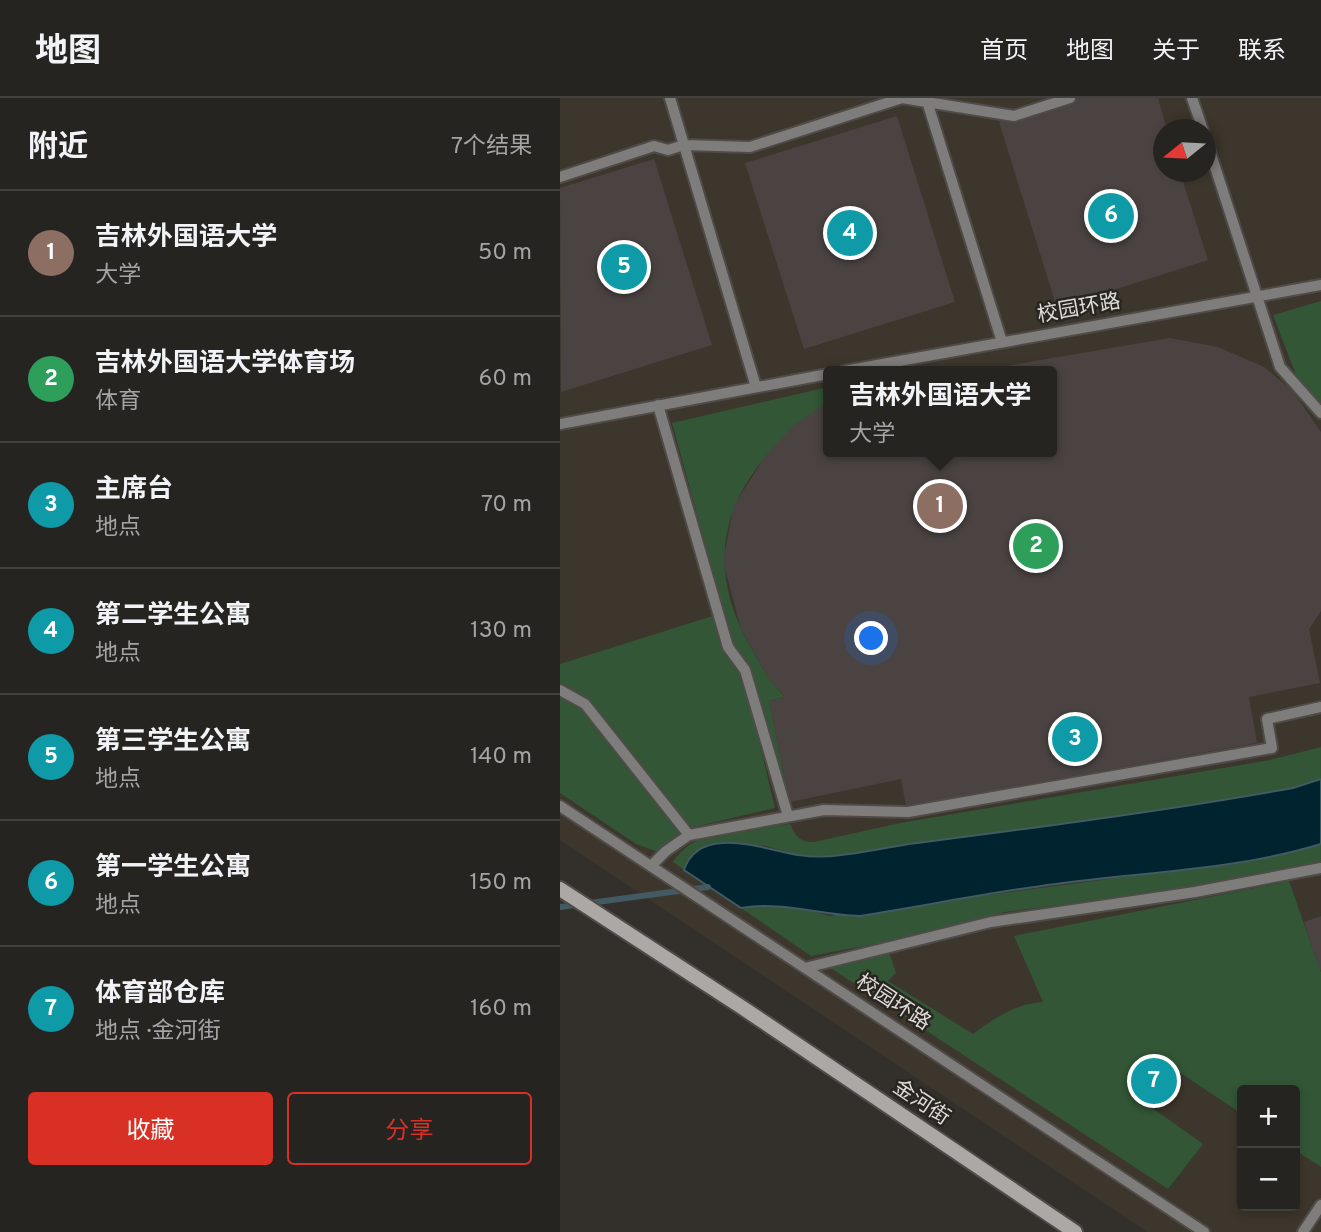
<!DOCTYPE html>
<html lang="zh">
<meta charset="utf-8">
<style>
body{margin:0;font-family:Overpass,"Noto Sans SC",sans-serif;background:#2e2c2a;color:#f1f3f6}
.controls{position:absolute;right:21px;bottom:21px;display:grid;overflow:hidden;border-radius:7px;box-shadow:0 4px 10px #0003}
.controls button{width:63px;height:63px;display:grid;place-items:center;padding:0;border:0;border-bottom:2px solid #42413f;background:#262421;color:#f1f3f6;font:35px sans-serif}
.compass{position:absolute;left:593px;top:21px;width:63px;height:63px;border-radius:50%;background:#262421;box-shadow:0 4px 10px #0003;rotate:252deg}
.you{position:absolute;left:312px;top:541px;width:24px;height:24px;margin:-18px;border:5px solid #fff;border-radius:50%;background:#1a73e8;box-shadow:0 0 0 10px #1a73e833}
.badge{display:grid;place-items:center;width:46px;height:46px;border-radius:50%;background:#d93025;color:#fff;font-size:23px;font-weight:700}
.pin{position:absolute;translate:-50% -50%;border:4px solid #fff;box-shadow:0 2px 7px #0006}
.popup{position:absolute;left:263px;top:268px;width:234px;height:91px;box-sizing:border-box;display:grid;place-content:center;border-radius:7px;background:#262421;filter:drop-shadow(0 2px 5px #0005);font-size:23px;white-space:nowrap;color:#a4a4a5}
.popup b{font-size:26px;color:#f1f3f6}
.popup::after{content:'';position:absolute;left:50%;top:100%;margin-left:-14px;border:14px solid transparent;border-top-color:#262421}
.list{margin:0;padding:0;list-style:none}
h2{display:flex;justify-content:space-between;align-items:center;height:91px;margin:0;padding:0 28px;font-size:30px}
h2 small{font-size:23px;font-weight:400;color:#a4a4a5}
.list li{display:grid;grid-template-columns:46px 1fr auto;gap:21px;align-items:center;box-sizing:border-box;height:126px;padding:0 28px;border-top:2px solid #42413f}
.list b{display:block;font-size:26px;white-space:nowrap}
.list p{margin:0;font-size:23px;white-space:nowrap;color:#a4a4a5}
.list em{font-size:23px;font-style:normal;color:#a4a4a5}
.actions{display:flex;gap:14px;padding:21px 28px}
.actions a{flex:1;padding:16px 0;border:2px solid #d93025;border-radius:7px;text-align:center;font-size:24px;color:#d93025}
.actions .main{background:#d93025;color:#fff}
.map{position:relative;flex:none;width:761px;height:1134px;overflow:hidden}
header{display:flex;align-items:center;gap:42px;box-sizing:border-box;height:98px;padding:0 35px;background:#262421;border-bottom:2px solid #42413f}
header strong{font-size:33px}
nav{display:flex;gap:38px;margin-inline-start:auto;font-size:24px}
main{display:flex}
aside{flex:1;background:#262421}
.map>svg:first-child{display:block}
.built{fill:#3d362c;fill-rule:evenodd}
.green{fill:#325636}
.water{fill:#002330;stroke:#425a62;stroke-width:2}
.lines{fill:none;stroke-linecap:round;stroke-linejoin:round}
.stream{stroke:#425a62;stroke-width:6}
.building{fill:#4a4342}
.lane-casing{stroke:#4e4b48;stroke-width:14}
.secondary-casing{stroke:#4e4b48;stroke-width:18}
.lane{stroke:#7f7d7b;stroke-width:10}
.secondary{stroke:#aca8a5;stroke-width:14}
.labels{text-anchor:middle;dominant-baseline:central;stroke-width:5;stroke-linejoin:round;paint-order:stroke}
.street-label{font-size:21px;fill:#dddad8;stroke:#292622}
</style>
<header>
<strong>地图</strong>
<nav><a>首页</a><a>地图</a><a>关于</a><a>联系</a></nav>
</header>
<main>
<aside>
<h2>附近<small>7个结果</small></h2>
<ul class="list">
<li><span class="badge" style="background:#8d6e63">1</span><div><b>吉林外国语大学</b><p>大学</p></div><em>50 m</em></li>
<li><span class="badge" style="background:#2e9e5b">2</span><div><b>吉林外国语大学·体育场</b><p>体育</p></div><em>60 m</em></li>
<li><span class="badge" style="background:#0f9aa8">3</span><div><b>主席台</b><p>地点</p></div><em>70 m</em></li>
<li><span class="badge" style="background:#0f9aa8">4</span><div><b>第二学生公寓</b><p>地点</p></div><em>130 m</em></li>
<li><span class="badge" style="background:#0f9aa8">5</span><div><b>第三学生公寓</b><p>地点</p></div><em>140 m</em></li>
<li><span class="badge" style="background:#0f9aa8">6</span><div><b>第一学生公寓</b><p>地点</p></div><em>150 m</em></li>
<li><span class="badge" style="background:#0f9aa8">7</span><div><b>体育部仓库</b><p>地点 · 金河街</p></div><em>160 m</em></li>
</ul>
<div class="actions"><a class="main">收藏</a><a>分享</a></div>
</aside>
<div class="map">
<svg width="761" height="1134" viewBox="0 0 761 1134">
<rect width="100%" height="100%" fill="#33302c"/>
<!-- built -->
<path class="built" d="M 0,0 L 761,0 L 761,1134 L 587,1134 L 0,742 ZM 604,32 L 646,32 L 646,74 L 604,74 ZM 268,273 L 492,273 L 492,354 L 268,354 ZM 682,992 L 735,992 L 735,1108 L 682,1108 Z"/>
<!-- green -->
<path class="green" d="M 761,203 L 761,315 L 741,290 L 713,217 Z
M 268,289 L 268,304 C 181,364 132,444 189,546 C 200,565 209,584 225,599 L 209,603 L 230,704 L 226,703 L 174,551 L 112,325 Z
M 156,517 L 183,576 L 215,710 L 134,729 L 98,754 L 76,746 L 0,695 L 0,566 Z
M 761,649 L 761,681 L 733,690 L 542,722 L 364,744 L 278,758 L 237,757 L 206,748 L 159,744 L 137,755 L 124,772 L 113,764 C 135,728 192,731 230,726 C 236,739 240,744 254,744 L 340,725 L 710,662 Z
M 761,746 L 761,765 L 623,791 L 445,814 L 325,844 L 251,858 L 181,810 C 211,804 239,809 269,818 L 692,762 Z
M 729,783 L 761,874 L 761,1069 L 735,1052 L 735,992 L 682,992 L 682,1016 L 598,960 L 573,996 L 643,1046 L 608,1091 L 269,869 L 329,854 L 336,875 L 328,883 L 413,936 C 436,919 455,906 483,904 L 454,838 Z"/>
<!-- water -->
<path class="water" d="M 761,681 L 761,746 C 676,772 584,774 496,786 C 430,794 365,808 300,818 C 259,817 222,803 181,810 L 124,772 C 139,725 206,752 238,757 C 252,759 268,759 281,757 C 309,754 337,747 365,744 C 488,728 611,712 733,690 Z"/>
<g class="lines">
<!-- stream -->
<path class="stream" d="M 0,809 L 148,789"/>
</g>
<!-- building -->
<path class="building" d="M 515,0 L 598,0 L 607,32 L 604,32 L 604,74 L 620,74 L 648,162 L 497,210 L 439,24 Z
M 337,18 L 395,204 L 244,251 L 185,65 Z
M 94,61 L 152,247 L 1,294 L 0,90 Z
M 610,240 L 658,249 L 704,269 L 732,292 L 761,334 L 761,513 L 749,531 L 760,585 L 689,599 L 697,645 L 346,708 L 341,681 L 230,704 L 209,603 L 225,599 L 209,581 L 181,531 L 163,463 L 174,407 L 206,357 L 233,328 L 268,304 L 268,354 L 492,354 L 492,273 L 423,272 Z
M 761,818 L 761,872 L 760,872 L 744,824 Z
M 597,959 L 615,971 L 591,1011 L 573,995 Z"/>
<g class="lines">
<defs>
<path id="lane" d="M 110,0 L 196,289
M 366,0 L 442,244
M 632,0 L 643,32
M 646,41 L 720,269 L 761,315
M 0,79 L 94,48 L 108,52 L 124,47 L 190,49 L 342,0 L 454,18 L 510,0
M 284,273 L 761,187
M 98,307 L 168,549 L 185,572 L 228,718
M 0,326 L 268,276
M 0,592 L 25,606 L 129,737
M 0,708 L 644,1134
M 91,768 L 106,753 L 129,737 L 264,712 L 348,714 L 712,650 L 707,621 L 761,609
M 245,870 L 431,824 L 635,794 L 761,770
M 743,1134 L 761,1107"/>
<path id="secondary" d="M 0,791 L 183,910 L 515,1134"/>
</defs>
<!-- lane casing -->
<use href="#lane" class="lane-casing"/>
<!-- secondary casing -->
<use href="#secondary" class="secondary-casing"/>
<!-- lane -->
<use href="#lane" class="lane"/>
<!-- secondary -->
<use href="#secondary" class="secondary"/>
</g>
<g class="labels">
<!-- street labels -->
<g class="street-label">
<text transform="translate(519 211) rotate(-10)">校园环路</text>
<text transform="translate(333 905) rotate(33)">校园环路</text>
<text transform="translate(361 1005) rotate(34)">金河街</text>
</g>
</g>
</svg>
<div class="controls">
<button>+</button>
<button>−</button>
</div>
<svg class="compass" viewBox="-18 -18 36 36"><path d="M0-13l5 13h-10z" fill="#e53935"/><path d="M0 13l5-13h-10z" fill="#a4a4a5"/></svg>
<div class="you"></div>
<div class="pin badge" style="left:380px;top:408px;background:#8d6e63">1</div>
<div class="popup"><b>吉林外国语大学</b>大学</div>
<div class="pin badge" style="left:476px;top:448px;background:#2e9e5b">2</div>
<div class="pin badge" style="left:515px;top:641px;background:#0f9aa8">3</div>
<div class="pin badge" style="left:290px;top:135px;background:#0f9aa8">4</div>
<div class="pin badge" style="left:64px;top:169px;background:#0f9aa8">5</div>
<div class="pin badge" style="left:551px;top:118px;background:#0f9aa8">6</div>
<div class="pin badge" style="left:594px;top:983px;background:#0f9aa8">7</div>
</div>
</main>
